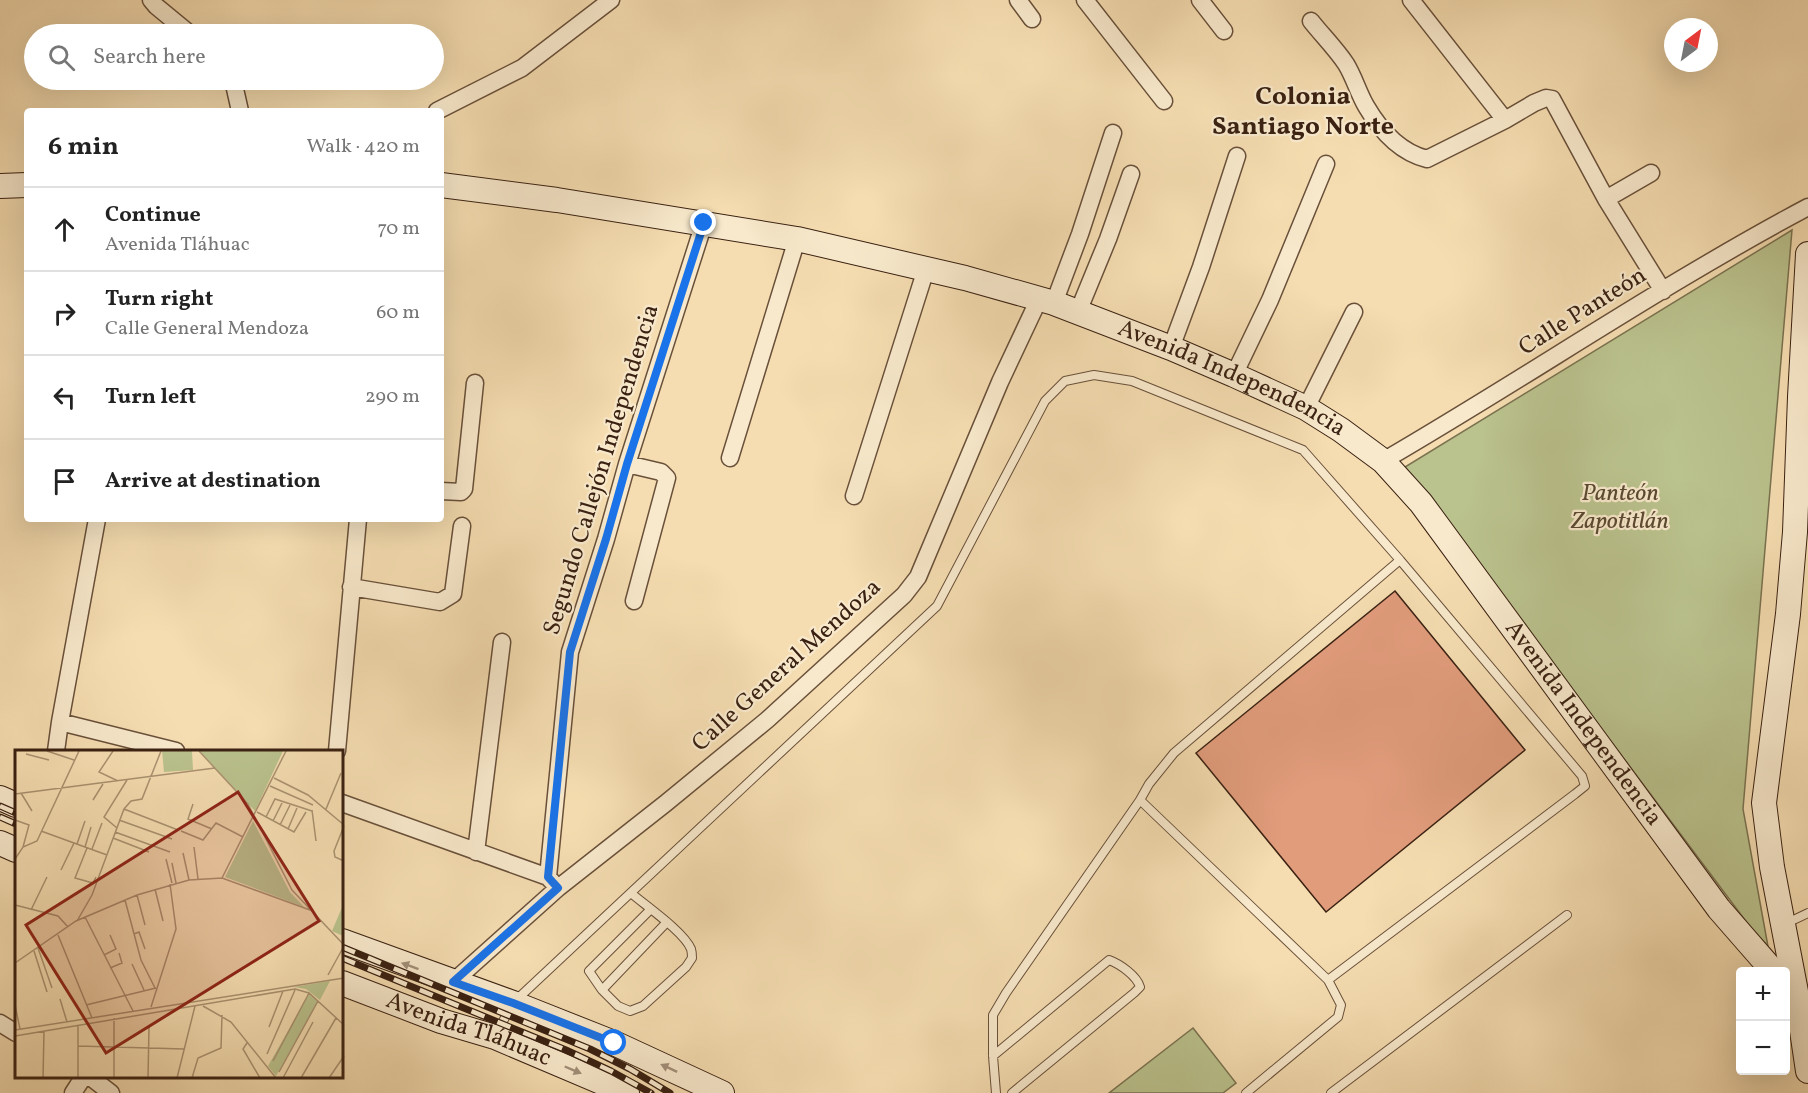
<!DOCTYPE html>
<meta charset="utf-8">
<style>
body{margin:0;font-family:Vollkorn,serif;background:#f2f2f2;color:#222}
.controls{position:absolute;right:18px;bottom:18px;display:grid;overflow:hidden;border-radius:6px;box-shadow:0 6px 24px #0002}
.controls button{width:54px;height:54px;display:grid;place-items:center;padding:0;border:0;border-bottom:2px solid #e0e0e0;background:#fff;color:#222;font:30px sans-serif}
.compass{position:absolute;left:1664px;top:18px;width:54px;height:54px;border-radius:50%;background:#fff;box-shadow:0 6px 24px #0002;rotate:32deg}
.stop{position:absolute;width:18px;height:18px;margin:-14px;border:4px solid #1a73e8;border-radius:50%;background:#fff}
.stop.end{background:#1a73e8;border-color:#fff;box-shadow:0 2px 6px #0008}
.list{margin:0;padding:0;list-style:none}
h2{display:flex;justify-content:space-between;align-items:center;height:78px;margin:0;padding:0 24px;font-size:26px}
h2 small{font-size:20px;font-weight:400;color:#767676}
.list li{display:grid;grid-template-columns:39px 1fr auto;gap:18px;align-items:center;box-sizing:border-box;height:84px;padding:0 24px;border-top:2px solid #e0e0e0}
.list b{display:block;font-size:22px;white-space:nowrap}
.list p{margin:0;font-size:20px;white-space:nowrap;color:#767676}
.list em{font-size:20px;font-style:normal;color:#767676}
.icon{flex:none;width:33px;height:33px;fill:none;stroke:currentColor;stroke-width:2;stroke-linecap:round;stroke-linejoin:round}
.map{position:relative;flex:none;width:1808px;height:1093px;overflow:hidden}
.search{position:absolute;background:#fff;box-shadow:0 6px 24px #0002;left:24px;top:24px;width:420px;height:66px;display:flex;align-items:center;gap:15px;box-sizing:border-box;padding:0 21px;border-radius:33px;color:#767676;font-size:22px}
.panel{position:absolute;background:#fff;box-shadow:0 6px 24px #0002;left:24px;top:108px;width:420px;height:414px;border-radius:6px}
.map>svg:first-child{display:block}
.green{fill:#bac28d;stroke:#7a7250;stroke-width:1.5}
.building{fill:#e19c7c;stroke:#3a2112;stroke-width:1.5}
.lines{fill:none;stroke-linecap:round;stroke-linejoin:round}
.lane-casing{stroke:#69503a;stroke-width:10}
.street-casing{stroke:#69503a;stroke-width:19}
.secondary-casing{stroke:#3a2112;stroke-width:26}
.lane{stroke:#f8e9cc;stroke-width:8}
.street{stroke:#f8e9cc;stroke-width:16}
.secondary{stroke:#f8e9cc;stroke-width:24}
.rail-casing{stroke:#3a2112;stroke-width:7}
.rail{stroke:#f8e9cc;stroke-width:4.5;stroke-dasharray:14;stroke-linecap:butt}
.oneway{fill:#a28f78}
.route{stroke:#1a73e8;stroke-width:8}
.labels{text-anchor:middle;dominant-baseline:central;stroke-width:4.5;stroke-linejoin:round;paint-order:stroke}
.street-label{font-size:24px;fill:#3a2112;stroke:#f8e9cc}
.park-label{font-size:24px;font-style:italic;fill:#5a4931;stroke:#f8e9cc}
.neighbourhood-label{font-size:26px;font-weight:bold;fill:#3a2112;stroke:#f8e9cc}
.inset-road{fill:none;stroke:#aa9271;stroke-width:1.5}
.view{fill:#8f2418;fill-opacity:0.15;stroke:#8f2418;stroke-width:3}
.inset-edge{fill:none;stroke:#3a2112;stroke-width:3}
</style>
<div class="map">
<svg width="1808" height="1093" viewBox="0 0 1808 1093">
<rect width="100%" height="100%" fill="#f5ddb1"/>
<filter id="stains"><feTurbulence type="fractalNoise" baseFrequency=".00333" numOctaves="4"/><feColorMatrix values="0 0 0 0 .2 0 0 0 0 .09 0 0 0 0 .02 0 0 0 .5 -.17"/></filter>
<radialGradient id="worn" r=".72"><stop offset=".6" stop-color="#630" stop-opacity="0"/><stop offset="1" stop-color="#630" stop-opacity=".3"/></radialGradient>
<!-- green -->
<path class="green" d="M 1792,230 L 1743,809 L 1769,952 L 1405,467 Z
M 1193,1028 L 1236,1083 L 1223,1093 L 1109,1093 Z"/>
<!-- building -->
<path class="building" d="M 1395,591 L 1525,750 L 1326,912 L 1196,753 Z"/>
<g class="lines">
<defs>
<path id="lane" d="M 1140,800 L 1149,784 L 1174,753 L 1400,560
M 631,893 C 646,906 684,932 691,949 C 692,952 692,955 692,958 L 686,967 L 643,1006 L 630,1011 L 618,1006 L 602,990 L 667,922
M 1785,924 L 1808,913
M 602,990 L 589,971 L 650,910
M 496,1034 L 513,1003 L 937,606 L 1045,401 L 1065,381 L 1094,375 L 1132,381 L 1303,450 L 1400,560 L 1582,776 L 1585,786 L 1575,794 L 1328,980
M 993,1056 L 1109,960 C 1120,964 1137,976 1140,987 L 1134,993 L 1012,1093
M 996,1093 L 993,1056 L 993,1015 L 1006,993 L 1140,800 L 1328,980 L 1341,1005 L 1338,1017 L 1246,1093
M 1331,1093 L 1567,915"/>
<path id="street" d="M 151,0 L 156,6 L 190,34
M 1018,0 L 1032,19
M 1085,0 L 1164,101
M 1200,0 L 1224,31
M 1411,0 L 1505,120
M 1311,21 C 1322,35 1336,49 1346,64 C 1354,77 1358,92 1366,106 C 1380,130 1399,152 1427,159 L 1505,120 L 1534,103 L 1546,98 L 1552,99 L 1606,199 L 1663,291
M 233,80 L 240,111
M 437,111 L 522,68 L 611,0
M 1606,199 L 1651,173
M 1054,303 L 1080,234 L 1113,133
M 1078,312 L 1108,239 L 1131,174
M 1171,348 L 1201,267 L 1237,156
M 1234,375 L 1270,300 L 1326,164
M 1306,408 L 1354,312
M 730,458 L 797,239
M 1383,461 C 1526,378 1663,284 1808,207
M 627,464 L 661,472 L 667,478 L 634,601
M 441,491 L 461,492 L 464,489 L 475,383
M 854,496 L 926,269
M 351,587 L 440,602 L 453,594 L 462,526
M 60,722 L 176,751
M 56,751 L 60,722 L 97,519
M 337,751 L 358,519
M 342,803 L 548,877 L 555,885
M 476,852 L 502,642
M 548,877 L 570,652 L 606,539 L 627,464 L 704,223
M 453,982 L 558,888 L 666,803 L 767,720 L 904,595 L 918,577 L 1000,382 L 1039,299
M 0,1023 L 16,1033
M 89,1076 L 111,1093
M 73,1093 L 84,1076"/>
<g id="secondary">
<path id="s1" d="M 441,185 L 557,200 L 797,239 L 965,278 L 1054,303 L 1171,348 L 1234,375 L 1306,408 L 1341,430 L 1383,461 L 1421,503 L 1719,909 L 1774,972"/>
<path d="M 0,186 L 27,185"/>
<path d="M 1808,254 L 1800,397 L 1795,532 L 1788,614 L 1764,803 L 1772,867 L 1797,997 L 1808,1071"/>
<path d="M 0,798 L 16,805"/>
<path d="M 0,843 L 16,850"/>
<path d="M 342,941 L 513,1003 L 614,1043 L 722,1093"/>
<path id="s2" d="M 342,983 L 441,1021 L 495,1037 L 627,1093"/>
</g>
</defs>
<!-- lane casing -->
<use href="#lane" class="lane-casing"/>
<!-- street casing -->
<use href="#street" class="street-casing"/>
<!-- secondary casing -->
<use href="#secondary" class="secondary-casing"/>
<!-- lane -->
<use href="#lane" class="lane"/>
<!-- street -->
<use href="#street" class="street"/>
<!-- secondary -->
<use href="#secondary" class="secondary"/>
<defs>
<path id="rail" d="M 0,806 L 16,813
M 0,817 L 16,824
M 342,947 L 590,1049 L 630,1069 L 670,1093
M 342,958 L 566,1050 L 611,1071 L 651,1093"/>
</defs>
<!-- rail casing -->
<use href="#rail" class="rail-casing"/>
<!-- rail -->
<use href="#rail" class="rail"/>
</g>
<!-- one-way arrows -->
<defs><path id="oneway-solid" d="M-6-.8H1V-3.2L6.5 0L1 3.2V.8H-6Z" transform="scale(1.5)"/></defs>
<g class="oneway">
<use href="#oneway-solid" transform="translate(410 966) rotate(-160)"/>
<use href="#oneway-solid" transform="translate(669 1068) rotate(-155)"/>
<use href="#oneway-solid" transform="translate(573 1070) rotate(23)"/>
</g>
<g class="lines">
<!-- route -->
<path class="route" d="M 614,1043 L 513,1003 L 453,982 L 558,888 L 548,877 L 570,652 L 606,539 L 627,464 L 704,223"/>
</g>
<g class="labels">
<!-- street labels -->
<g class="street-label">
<text transform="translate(1583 312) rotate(-32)">Calle Panteón</text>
<text stroke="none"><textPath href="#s1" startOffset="818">Avenida Independencia</textPath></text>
<text transform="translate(602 470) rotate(-73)">Segundo Callejón Independencia</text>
<text transform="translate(787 666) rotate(-42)">Calle General Mendoza</text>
<text stroke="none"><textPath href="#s1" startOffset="1322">Avenida Independencia</textPath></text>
<text stroke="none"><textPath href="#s2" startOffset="135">Avenida Tláhuac</textPath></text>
</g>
<!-- park labels -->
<g class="park-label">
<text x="1620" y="494">Panteón<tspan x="1620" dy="28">Zapotitlán</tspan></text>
</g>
<!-- neighbourhood labels -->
<g class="neighbourhood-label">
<text x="1303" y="97">Colonia<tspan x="1303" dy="30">Santiago Norte</tspan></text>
</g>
</g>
<!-- overview -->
<g transform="translate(15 750)">
<rect width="328" height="328" fill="#f5ddb1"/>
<path d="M 147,1 L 177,1 L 178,20 L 149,22 ZM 184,1 L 268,1 L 240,61 ZM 238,71 L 275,142 L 289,157 L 210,127 ZM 328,155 L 328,186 L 317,181 ZM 315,231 L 305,250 L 291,239 L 279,237 ZM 294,244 L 303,252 L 261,326 L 253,316 Z" fill="#bac28d"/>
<path class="inset-road" d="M 32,1 L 59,10M 98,1 L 84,22 L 103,31M 184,1 L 233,54 L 277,140 L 329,195M 11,4 L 34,10M 259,28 L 293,45 L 329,75M 255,36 L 298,55M 6,43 L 17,61M 0,44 L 200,18M 78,50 L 88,34M 178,54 L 173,69 L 197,79M 109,59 L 163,80M 311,59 L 326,23M 297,60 L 301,91M 242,62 L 279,82 L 291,62M 251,67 L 260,49 L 297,61M 0,70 L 14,75 L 8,97M 104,70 L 157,89M 258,71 L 268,51M 265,75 L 275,55M 329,76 L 319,101 L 320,107 L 329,111M 102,78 L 89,67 L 112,30M 273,79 L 282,58M 26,81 L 92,105M 166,81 L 188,90 L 201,73 L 228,87M 100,82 L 155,102M 98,88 L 134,102M 62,94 L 70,71M 70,97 L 76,77M 179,97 L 183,129M 72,98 L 60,128 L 78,133 L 81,127M 77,99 L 87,73M 168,103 L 174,130M 0,109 L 8,97 L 22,91 L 64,1M 151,109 L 157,133M 157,113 L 161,133M 46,120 L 59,93M 207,128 L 271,1M 140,139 L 148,171M 122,145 L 130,175M 110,150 L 126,210 L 140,238M 0,155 L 43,166 L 53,177M 16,160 L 32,127M 70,167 L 118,261M 62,171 L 77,145 L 109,59 L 116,51 L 127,49 L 146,1M 119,184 L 124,182 L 130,199M 43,185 L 77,268M 23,198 L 37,238M 19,201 L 32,242M 89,205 L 101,199 L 95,185M 0,213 L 61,171 L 122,145 L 174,130 L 207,128 L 295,160M 117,214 L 129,240M 95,218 L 107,213 L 104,203M 313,225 L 329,196M 45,249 L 52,272M 0,255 L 5,279M 71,255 L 141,238M 188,256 L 216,272 L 261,328M 136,257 L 161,179 L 155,134M 99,268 L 99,328M 254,277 L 268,241M 0,280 L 329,228M 0,286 L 280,239 L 294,243 L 329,275M 232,293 L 228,299 L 245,328M 63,296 L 169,299M 252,304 L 280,240M 258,311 L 294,243M 264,322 L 303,251M 28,328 L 29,281M 63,328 L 63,276M 133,328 L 134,277M 162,328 L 180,256M 177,328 L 183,308 L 206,298 L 207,265M 268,328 L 298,272M 286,328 L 321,268M 314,328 L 329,306"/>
<path class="view" d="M 223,42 L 304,171 L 91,303 L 11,175 Z"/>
<rect width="328" height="328" class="inset-edge"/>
</g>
<rect width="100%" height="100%" filter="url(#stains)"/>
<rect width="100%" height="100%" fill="url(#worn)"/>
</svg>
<div class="controls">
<button>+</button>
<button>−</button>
</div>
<svg class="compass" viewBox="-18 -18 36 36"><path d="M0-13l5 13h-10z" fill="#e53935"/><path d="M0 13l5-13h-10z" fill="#767676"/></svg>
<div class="stop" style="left:614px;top:1043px"></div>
<div class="stop end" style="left:704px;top:223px"></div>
<div class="search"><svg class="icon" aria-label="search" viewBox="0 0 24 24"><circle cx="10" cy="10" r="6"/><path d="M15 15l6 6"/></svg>Search here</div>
<section class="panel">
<h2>6 min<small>Walk · 420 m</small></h2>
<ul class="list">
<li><svg class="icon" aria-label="ahead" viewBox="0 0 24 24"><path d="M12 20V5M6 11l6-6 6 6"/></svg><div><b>Continue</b><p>Avenida Tláhuac</p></div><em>70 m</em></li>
<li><svg class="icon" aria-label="right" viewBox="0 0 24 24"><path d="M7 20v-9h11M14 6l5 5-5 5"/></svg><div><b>Turn right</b><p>Calle General Mendoza</p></div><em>60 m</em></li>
<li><svg class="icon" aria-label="left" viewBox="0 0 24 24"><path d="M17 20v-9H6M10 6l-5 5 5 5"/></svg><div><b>Turn left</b></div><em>290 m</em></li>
<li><svg class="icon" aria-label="arrive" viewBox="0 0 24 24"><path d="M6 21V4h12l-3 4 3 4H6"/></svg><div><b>Arrive at destination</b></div></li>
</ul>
</section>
</div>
